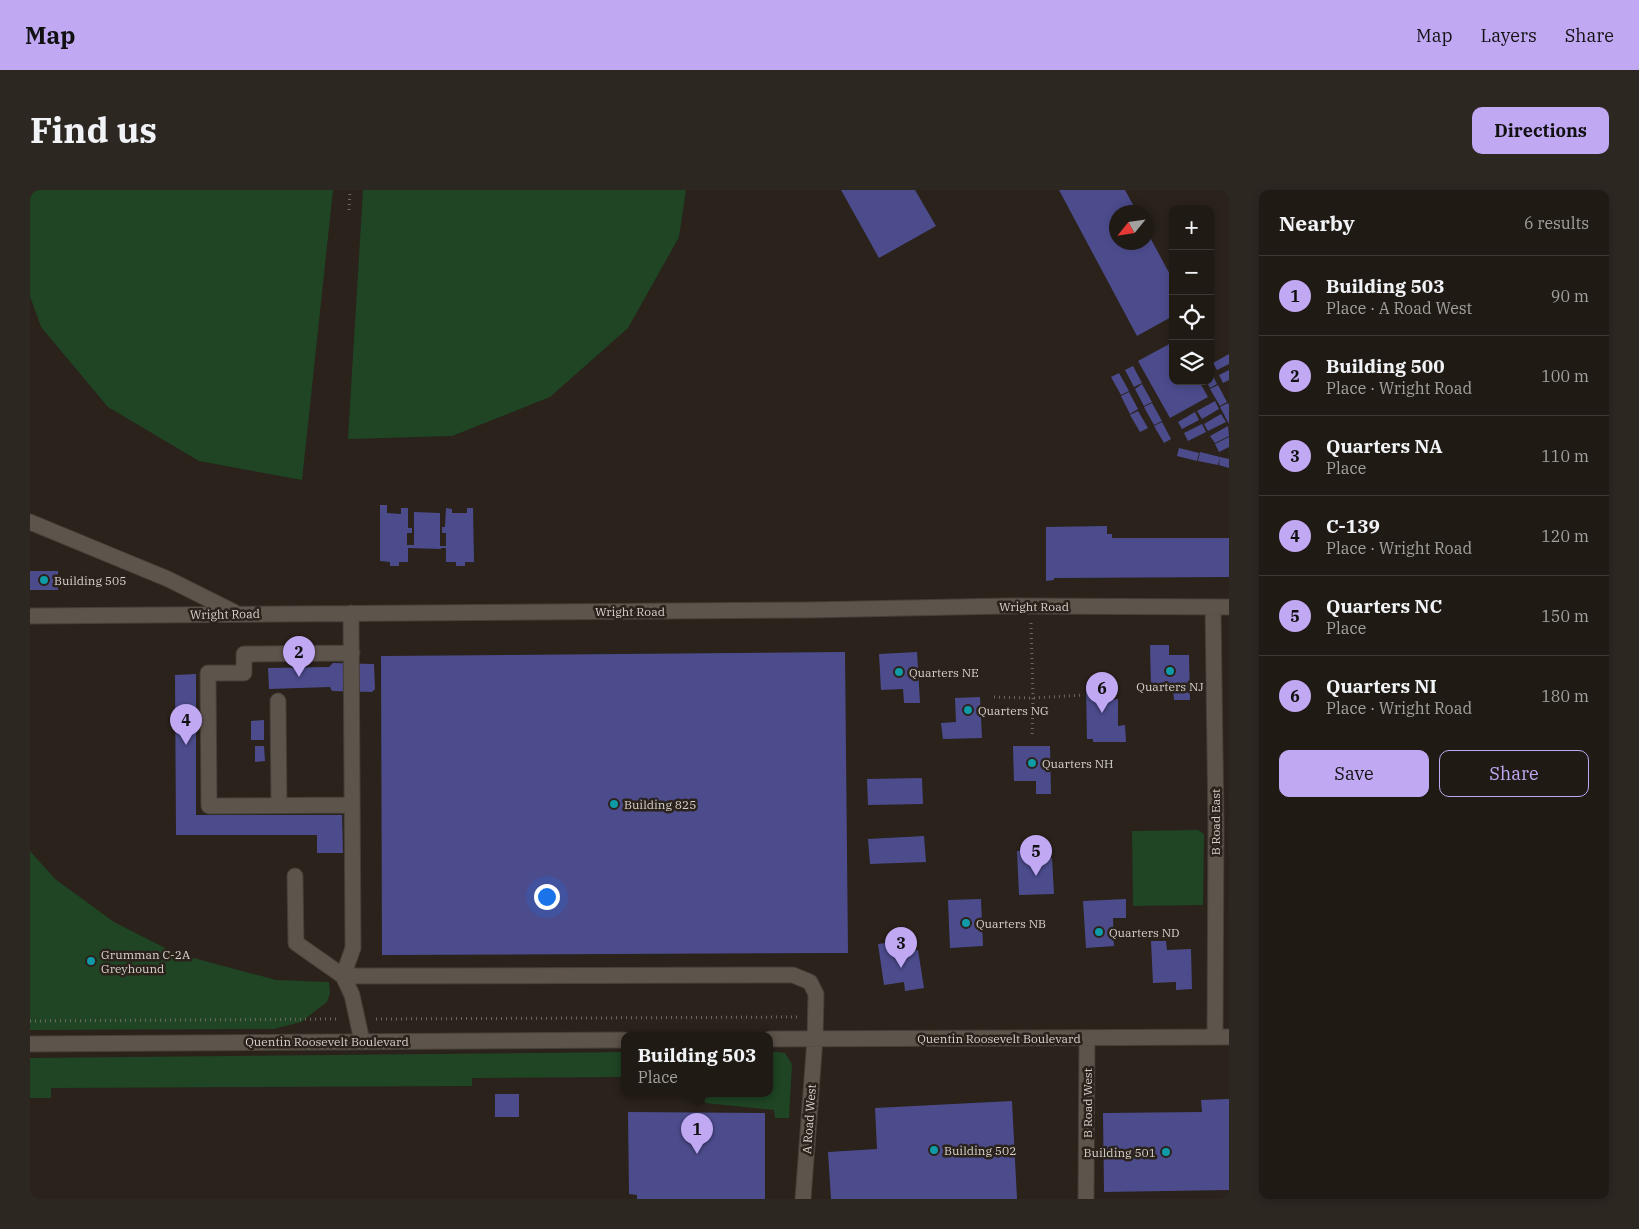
<!DOCTYPE html>
<meta charset="utf-8">
<style>
body{margin:0;font-family:"IBM Plex Serif",serif;background:#2d2722;color:#f1f3f6}
.controls{position:absolute;right:15px;top:15px;display:grid;overflow:hidden;border-radius:10px;box-shadow:0 2px 8px #0003}
.controls button{width:45px;height:45px;display:grid;place-items:center;padding:0;border:0;border-bottom:1px solid #3d3834;background:#201a14;color:#f1f3f6;font:25px sans-serif}
.compass{position:absolute;left:1079px;top:15px;width:45px;height:45px;border-radius:50%;background:#201a14;box-shadow:0 2px 8px #0003;rotate:240deg}
.you{position:absolute;left:516px;top:706px;width:18px;height:18px;margin:-12px;border:4px solid #fff;border-radius:50%;background:#1a73e8;box-shadow:0 0 0 8px #1a73e833}
.badge{display:grid;place-items:center;width:32px;height:32px;border-radius:50%;background:#c0a8f3;color:#111;font-size:16px;font-weight:700}
.pin{position:absolute;translate:-50% -41px;filter:drop-shadow(0 1px 2px #0008)}
.pin::after{content:'';position:absolute;top:26px;width:18px;height:15px;background:inherit;clip-path:polygon(0 0,100% 0,50% 100%)}
.popup{position:absolute;left:591px;top:842px;width:152px;height:65px;box-sizing:border-box;display:grid;place-content:center;border-radius:10px;background:#201a14;filter:drop-shadow(0 1px 4px #0005);font-size:16px;white-space:nowrap;color:#a2a1a0}
.popup b{font-size:19px;color:#f1f3f6}
.popup::after{content:'';position:absolute;left:50%;top:100%;margin-left:-10px;border:10px solid transparent;border-top-color:#201a14}
.list{margin:0;padding:0;list-style:none}
h2{display:flex;justify-content:space-between;align-items:center;height:65px;margin:0;padding:0 20px;font-size:21px}
h2 small{font-size:16px;font-weight:400;color:#a2a1a0}
.list li{display:grid;grid-template-columns:32px 1fr auto;gap:15px;align-items:center;box-sizing:border-box;height:80px;padding:0 20px;border-top:1px solid #3d3834}
.list b{display:block;font-size:19px;white-space:nowrap}
.list p{margin:0;font-size:16px;white-space:nowrap;color:#a2a1a0}
.list em{font-size:16px;font-style:normal;color:#a2a1a0}
.actions{display:flex;gap:10px;padding:15px 20px}
.actions a{flex:1;padding:11px 0;border:1px solid #c0a8f3;border-radius:10px;text-align:center;font-size:18px;color:#c0a8f3}
.actions .main{background:#c0a8f3;color:#111}
.icon{flex:none;width:28px;height:28px;fill:none;stroke:currentColor;stroke-width:2;stroke-linecap:round;stroke-linejoin:round}
.map{position:relative;flex:none;width:1199px;height:1009px;overflow:hidden;border-radius:10px}
header{display:flex;align-items:center;gap:30px;box-sizing:border-box;height:70px;padding:0 25px;background:#c0a8f3;color:#111}
header strong{font-size:24px}
nav{display:flex;gap:28px;margin-inline-start:auto;font-size:18px}
.intro{display:flex;align-items:center;justify-content:space-between;box-sizing:border-box;height:120px;padding:0 30px}
h1{margin:0;font-size:35px}
.button{padding:12px 22px;border-radius:10px;background:#c0a8f3;color:#111;font-size:18px;font-weight:700}
main{display:flex;gap:30px;padding:0 30px}
aside{flex:1;background:#201a14;border-radius:10px;box-shadow:0 2px 8px #0003}
.map>svg:first-child{display:block}
.green{fill:#1f4524}
.building{fill:#4c4c8d}
.lines{fill:none;stroke-linecap:round;stroke-linejoin:round}
.minor-casing{stroke:#453f39;stroke-width:17}
.path{stroke:#6e6761;stroke-width:3;stroke-dasharray:1 4;stroke-linecap:butt}
.minor{stroke:#5d544b;stroke-width:15}
.culture-dot{fill:#0f9aa8;stroke:#2a221b;stroke-width:2}
.labels{text-anchor:middle;dominant-baseline:central;stroke-width:5;stroke-linejoin:round;paint-order:stroke}
.poi-label{font-size:12px;fill:#d6d1cc;stroke:#2a221b;text-anchor:start}
.street-label{font-size:12px;fill:#d6d1cc;stroke:#2a221b}
</style>
<header>
<strong>Map</strong>
<nav><a>Map</a><a>Layers</a><a>Share</a></nav>
</header>
<div class="intro"><h1>Find us</h1><a class="button">Directions</a></div>
<main>
<div class="map">
<svg width="1199" height="1009" viewBox="0 0 1199 1009">
<rect width="100%" height="100%" fill="#2a221b"/>
<!-- green -->
<path class="green" d="M 0,0 L 303,0 L 272,290 L 169,271 L 78,217 L 11,137 L 0,106 Z
M 333,0 L 656,0 L 649,47 L 598,138 L 520,207 L 422,246 L 318,249 Z
M 1168,640 L 1174,644 L 1173,715 L 1103,716 L 1102,641 Z
M 0,661 L 25,689 L 84,732 L 145,763 L 246,790 L 299,792 L 300,803 L 297,812 L 271,832 L 244,839 L 0,840 Z
M 740,861 L 755,863 L 762,874 L 759,928 L 745,928 L 744,920 L 675,913 L 674,903 L 740,903 Z
M 594,862 L 594,887 L 442,888 L 442,896 L 21,898 L 21,908 L 0,908 L 0,868 Z"/>
<!-- building -->
<path class="building" d="M 811,0 L 885,0 L 906,36 L 849,68 Z
M 1029,0 L 1095,0 L 1107,22 L 1086,22 L 1086,52 L 1116,52 L 1116,40 L 1143,90 L 1143,126 L 1107,146 Z
M 1143,152 L 1143,191 L 1169,191 L 1178,207 L 1140,228 L 1108,171 Z
M 1199,164 L 1199,174 L 1187,180 L 1183,173 Z
M 1103,176 L 1112,193 L 1104,197 L 1095,180 Z
M 1180,180 L 1187,194 L 1180,198 L 1176,191 L 1180,191 Z
M 1199,180 L 1199,190 L 1193,193 L 1189,185 Z
M 1089,183 L 1099,201 L 1091,205 L 1081,187 Z
M 1112,194 L 1122,212 L 1114,216 L 1105,199 Z
M 1188,195 L 1197,212 L 1190,216 L 1180,199 Z
M 1099,202 L 1108,219 L 1100,224 L 1091,206 Z
M 1185,211 L 1189,219 L 1172,229 L 1167,221 Z
M 1122,213 L 1132,231 L 1124,235 L 1114,217 Z
M 1198,213 L 1199,215 L 1199,234 L 1190,217 Z
M 1108,221 L 1118,238 L 1110,242 L 1100,225 Z
M 1165,222 L 1169,230 L 1152,239 L 1148,232 Z
M 1191,224 L 1196,232 L 1178,241 L 1174,234 Z
M 1132,232 L 1141,249 L 1134,253 L 1124,236 Z
M 1172,234 L 1176,242 L 1158,251 L 1154,243 Z
M 1198,236 L 1199,246 L 1185,253 L 1180,246 Z
M 1199,247 L 1199,257 L 1189,262 L 1185,254 Z
M 1149,258 L 1169,263 L 1167,271 L 1147,266 Z
M 1170,262 L 1190,267 L 1188,275 L 1168,271 Z
M 1190,267 L 1199,269 L 1199,278 L 1189,275 Z
M 350,315 L 357,315 L 357,323 L 371,324 L 371,318 L 378,318 L 378,338 L 382,338 L 382,343 L 377,343 L 377,355 L 384,355 L 384,322 L 410,323 L 410,356 L 416,356 L 416,343 L 412,343 L 412,337 L 415,337 L 416,318 L 422,319 L 422,323 L 437,323 L 437,318 L 443,318 L 444,372 L 435,372 L 435,376 L 426,376 L 426,372 L 416,372 L 416,358 L 411,358 L 411,359 L 378,358 L 378,372 L 369,372 L 369,376 L 360,376 L 360,372 L 350,371 Z
M 1077,336 L 1077,344 L 1082,344 L 1082,348 L 1199,348 L 1199,387 L 1024,388 L 1024,390 L 1016,391 L 1016,337 Z
M 0,381 L 28,381 L 28,400 L 0,400 Z
M 1120,455 L 1139,455 L 1139,465 L 1159,465 L 1160,510 L 1144,510 L 1143,497 L 1121,497 Z
M 815,462 L 818,763 L 352,765 L 351,466 Z
M 887,462 L 890,513 L 874,513 L 873,499 L 851,500 L 849,464 Z
M 303,473 L 344,474 L 345,499 L 342,502 L 302,501 L 300,497 L 239,499 L 238,478 L 299,477 Z
M 166,484 L 166,625 L 312,625 L 313,663 L 287,663 L 287,645 L 146,645 L 145,485 Z
M 1077,497 L 1077,510 L 1088,509 L 1088,536 L 1095,535 L 1096,552 L 1063,552 L 1063,549 L 1057,549 L 1056,498 Z
M 950,507 L 952,548 L 913,549 L 911,533 L 926,532 L 925,508 Z
M 234,530 L 234,550 L 221,550 L 221,531 Z
M 225,556 L 234,556 L 235,571 L 225,572 Z
M 983,556 L 1020,556 L 1021,604 L 1006,604 L 1006,591 L 984,591 Z
M 892,588 L 893,614 L 838,615 L 837,589 Z
M 894,646 L 896,672 L 840,674 L 838,649 Z
M 1003,660 L 1003,668 L 1022,668 L 1024,704 L 989,705 L 987,661 Z
M 951,709 L 953,756 L 920,758 L 918,710 Z
M 1096,709 L 1096,728 L 1083,728 L 1084,756 L 1056,758 L 1053,711 Z
M 1121,751 L 1136,751 L 1137,760 L 1161,759 L 1162,799 L 1146,800 L 1146,792 L 1123,793 Z
M 863,752 L 865,763 L 888,760 L 894,798 L 875,801 L 874,792 L 854,795 L 848,754 Z
M 465,904 L 489,904 L 489,927 L 465,927 Z
M 1199,909 L 1199,1000 L 1074,1002 L 1073,923 L 1172,922 L 1171,910 Z
M 982,911 L 987,1009 L 801,1009 L 798,962 L 847,959 L 845,918 Z
M 598,922 L 735,923 L 735,1009 L 607,1009 L 607,1005 L 599,1004 Z"/>
<g class="lines">
<defs>
<path id="minor" d="M 0,332 L 138,389 L 204,422
M 1183,417 L 1186,635 L 1185,847
M 321,423 L 323,758 L 313,786 L 763,785 L 780,792 L 786,804 L 785,849 L 773,1009
M 0,426 L 777,420 L 976,416 L 1199,417
M 322,463 L 214,464 L 214,483 L 178,483 L 179,616 L 322,615
M 248,511 L 249,615
M 265,686 L 266,753 L 313,786 L 322,805 L 332,851
M 740,849 L 1199,847
M 0,854 L 594,850
M 1056,1009 L 1057,848"/>
</defs>
<!-- minor casing -->
<use href="#minor" class="minor-casing"/>
<!-- path -->
<path class="path" d="M 319,20 L 320,0
M 1001,433 L 1003,508 L 1002,548
M 964,507 L 1003,508 L 1054,505
M 346,829 L 767,827
M 0,831 L 309,829"/>
<!-- minor -->
<use href="#minor" class="minor"/>
</g>
<!-- markers -->
<g class="culture-dot">
<circle cx="14" cy="390" r="5"/>
<circle cx="1140" cy="481" r="5"/>
<circle cx="869" cy="482" r="5"/>
<circle cx="938" cy="520" r="5"/>
<circle cx="1002" cy="573" r="5"/>
<circle cx="584" cy="614" r="5"/>
<circle cx="936" cy="733" r="5"/>
<circle cx="1069" cy="742" r="5"/>
<circle cx="61" cy="771" r="5"/>
<circle cx="904" cy="960" r="5"/>
<circle cx="1136" cy="962" r="5"/>
</g>
<g class="labels">
<!-- poi labels -->
<g class="poi-label">
<text x="24" y="390">Building 505</text>
<text x="879" y="482">Quarters NE</text>
<text x="1140" y="496" text-anchor="middle">Quarters NJ</text>
<text x="948" y="520">Quarters NG</text>
<text x="1012" y="573">Quarters NH</text>
<text x="594" y="614">Building 825</text>
<text x="946" y="733">Quarters NB</text>
<text x="1079" y="742">Quarters ND</text>
<text x="71" y="764">Grumman C-2A<tspan x="71" dy="14">Greyhound</tspan></text>
<text x="914" y="960">Building 502</text>
<text x="1126" y="962" text-anchor="end">Building 501</text>
</g>
<!-- street labels -->
<g class="street-label">
<text x="1004" y="416">Wright Road</text>
<text x="600" y="421">Wright Road</text>
<text transform="translate(195 424) rotate(-1)">Wright Road</text>
<text transform="translate(1185 632) rotate(-90)">B Road East</text>
<text x="969" y="848">Quentin Roosevelt Boulevard</text>
<text x="297" y="851">Quentin Roosevelt Boulevard</text>
<text transform="translate(1057 913) rotate(-90)">B Road West</text>
<text transform="translate(779 929) rotate(-86)">A Road West</text>
</g>
</g>
</svg>
<div class="controls">
<button>+</button>
<button>−</button>
<button><svg class="icon" aria-label="locate" viewBox="0 0 24 24"><circle cx="12" cy="12" r="6"/><path d="M12 2v4M12 18v4M2 12h4M18 12h4"/></svg></button>
<button><svg class="icon" aria-label="layers" viewBox="0 0 24 24"><path d="M12 4l9 5-9 5-9-5zM3 14l9 5 9-5"/></svg></button>
</div>
<svg class="compass" viewBox="-18 -18 36 36"><path d="M0-13l5 13h-10z" fill="#e53935"/><path d="M0 13l5-13h-10z" fill="#a2a1a0"/></svg>
<div class="you"></div>
<div class="pin badge" style="left:667px;top:964px">1</div>
<div class="popup"><b>Building 503</b>Place</div>
<div class="pin badge" style="left:269px;top:487px">2</div>
<div class="pin badge" style="left:871px;top:778px">3</div>
<div class="pin badge" style="left:156px;top:555px">4</div>
<div class="pin badge" style="left:1006px;top:686px">5</div>
<div class="pin badge" style="left:1072px;top:523px">6</div>
</div>
<aside>
<h2>Nearby<small>6 results</small></h2>
<ul class="list">
<li><span class="badge">1</span><div><b>Building 503</b><p>Place · A Road West</p></div><em>90 m</em></li>
<li><span class="badge">2</span><div><b>Building 500</b><p>Place · Wright Road</p></div><em>100 m</em></li>
<li><span class="badge">3</span><div><b>Quarters NA</b><p>Place</p></div><em>110 m</em></li>
<li><span class="badge">4</span><div><b>C-139</b><p>Place · Wright Road</p></div><em>120 m</em></li>
<li><span class="badge">5</span><div><b>Quarters NC</b><p>Place</p></div><em>150 m</em></li>
<li><span class="badge">6</span><div><b>Quarters NI</b><p>Place · Wright Road</p></div><em>180 m</em></li>
</ul>
<div class="actions"><a class="main">Save</a><a>Share</a></div>
</aside>
</main>
